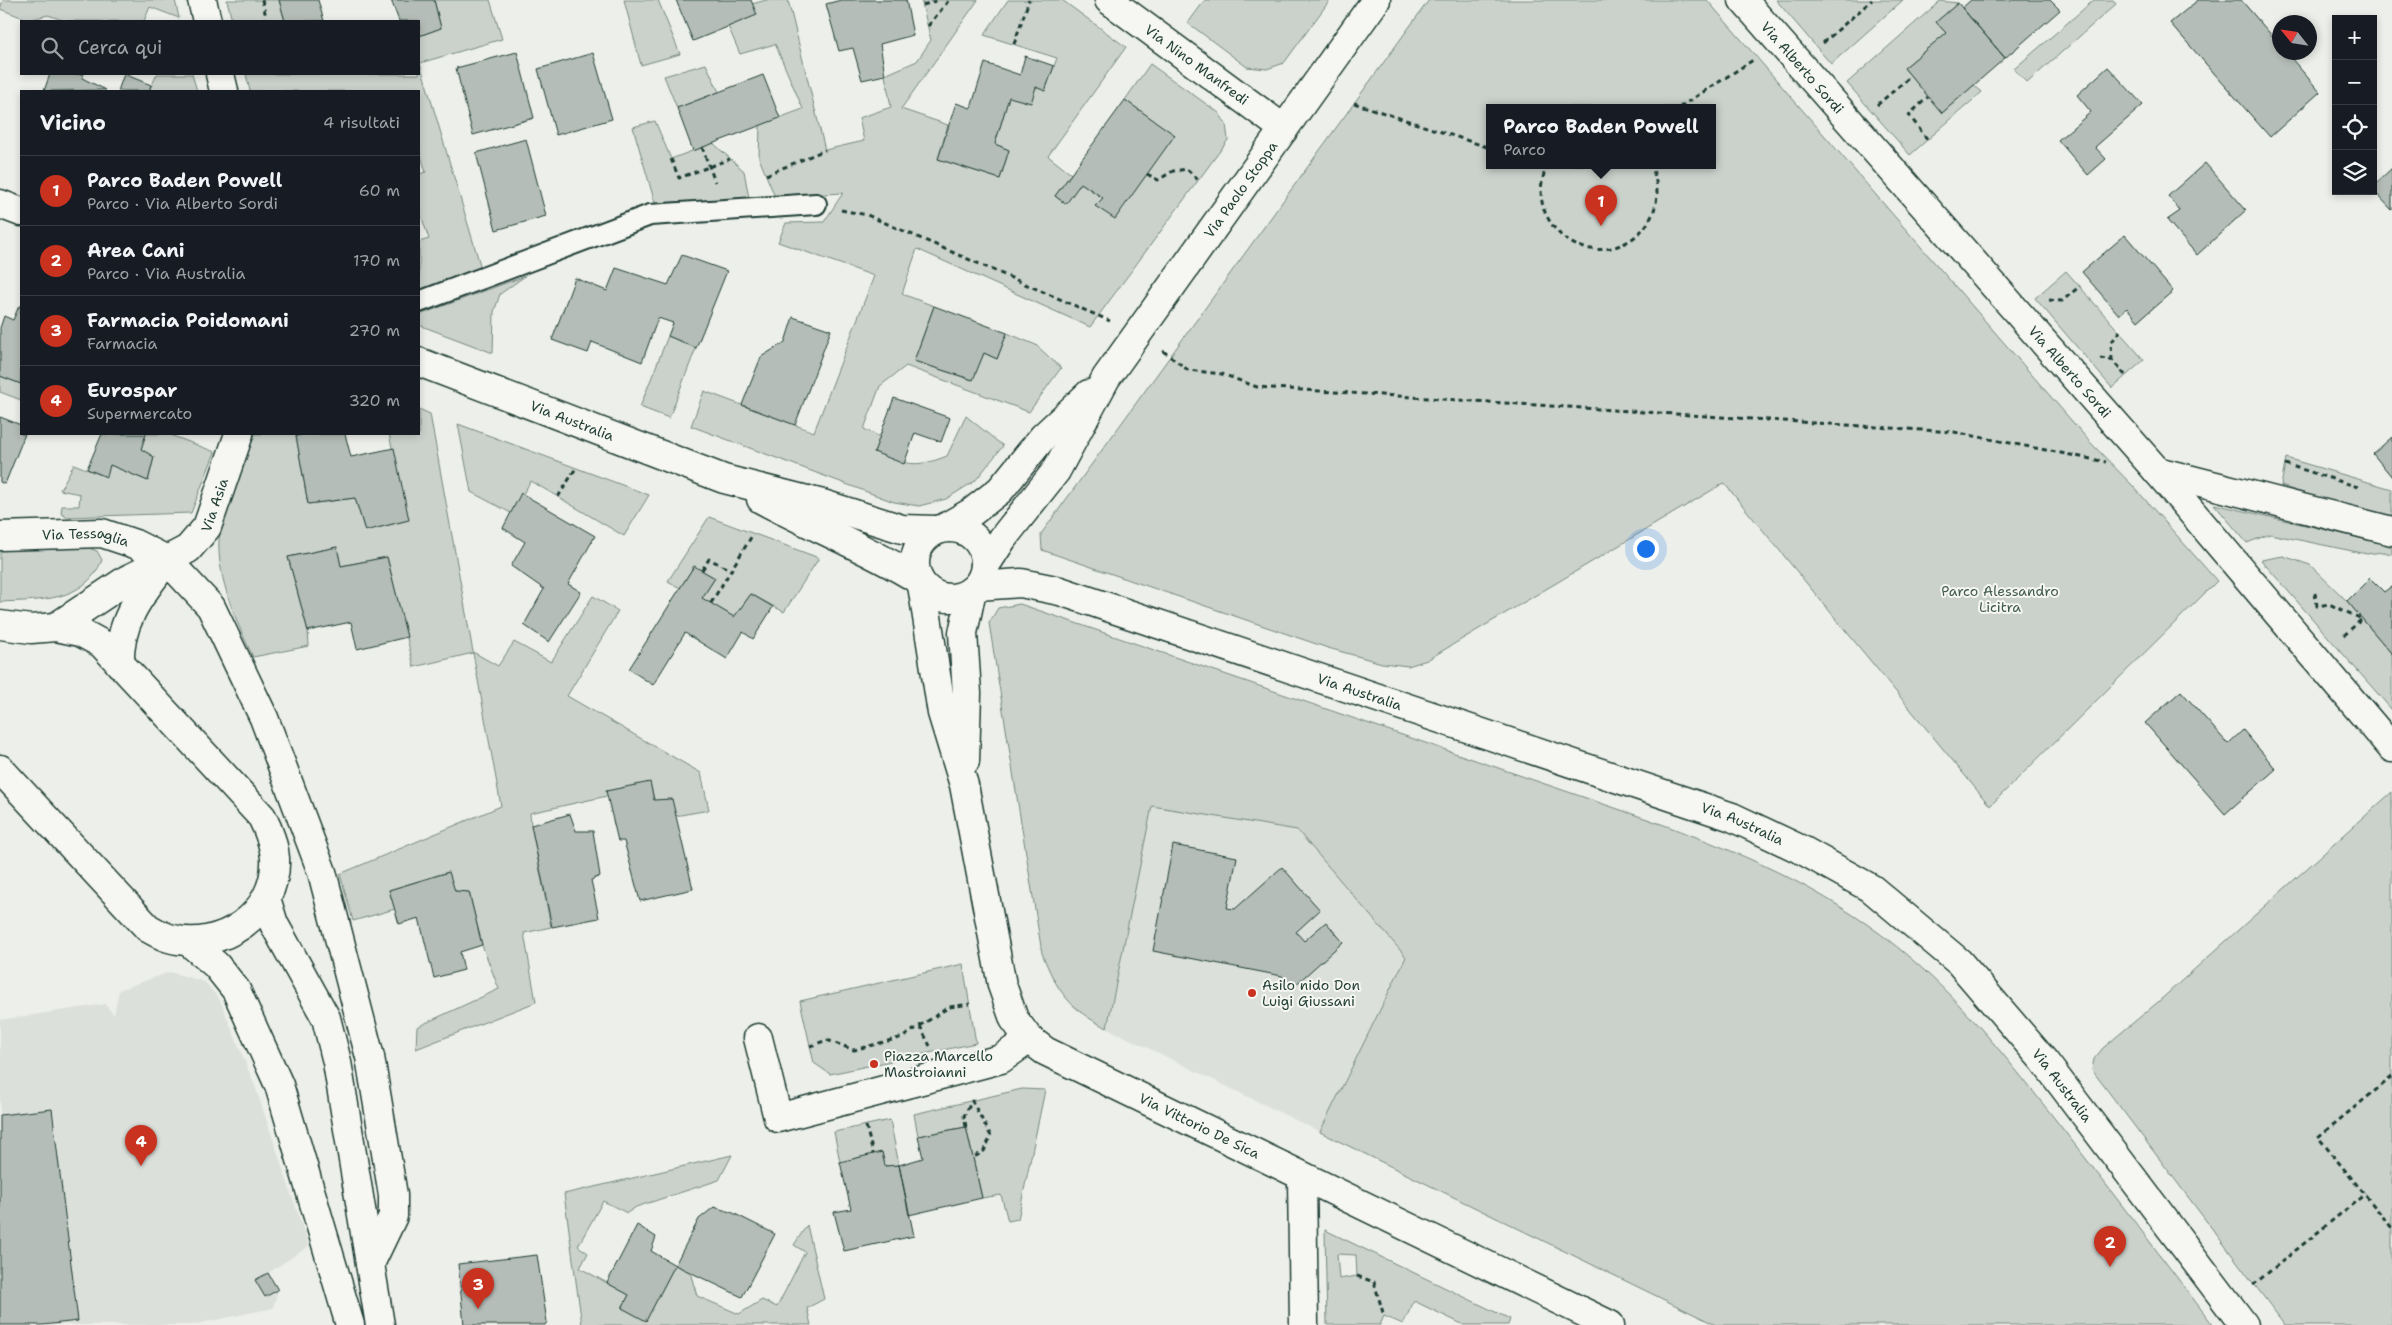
<!DOCTYPE html>
<html lang="it">
<meta charset="utf-8">
<style>
body{margin:0;font-family:"Shantell Sans",sans-serif;background:#242831;color:#f1f3f6}
.controls{position:absolute;right:15px;top:15px;display:grid;overflow:hidden;border-radius:0px;box-shadow:0 2px 8px #0003}
.controls button{width:45px;height:45px;display:grid;place-items:center;padding:0;border:0;border-bottom:1px solid #363941;background:#171b24;color:#f1f3f6;font:25px sans-serif}
.compass{position:absolute;left:2272px;top:15px;width:45px;height:45px;border-radius:50%;background:#171b24;box-shadow:0 2px 8px #0003;rotate:300deg}
.you{position:absolute;left:1645px;top:548px;width:18px;height:18px;margin:-12px;border:4px solid #fff;border-radius:50%;background:#1a73e8;box-shadow:0 0 0 8px #1a73e833}
.badge{display:grid;place-items:center;width:32px;height:32px;border-radius:50%;background:#c8321e;color:#fff;font-size:16px;font-weight:700}
.pin{position:absolute;translate:-50% -41px;filter:drop-shadow(0 1px 2px #0008)}
.pin::after{content:'';position:absolute;top:26px;width:18px;height:15px;background:inherit;clip-path:polygon(0 0,100% 0,50% 100%)}
.popup{position:absolute;left:1486px;top:104px;width:230px;height:65px;box-sizing:border-box;display:grid;place-content:center;border-radius:0px;background:#171b24;filter:drop-shadow(0 1px 4px #0005);font-size:16px;white-space:nowrap;color:#9ea1a6}
.popup b{font-size:19px;color:#f1f3f6}
.popup::after{content:'';position:absolute;left:50%;top:100%;margin-left:-10px;border:10px solid transparent;border-top-color:#171b24}
.list{margin:0;padding:0;list-style:none}
h2{display:flex;justify-content:space-between;align-items:center;height:65px;margin:0;padding:0 20px;font-size:21px}
h2 small{font-size:16px;font-weight:400;color:#9ea1a6}
.list li{display:grid;grid-template-columns:32px 1fr auto;gap:15px;align-items:center;box-sizing:border-box;height:70px;padding:0 20px;border-top:1px solid #363941}
.list b{display:block;font-size:19px;white-space:nowrap}
.list p{margin:0;font-size:16px;white-space:nowrap;color:#9ea1a6}
.list em{font-size:16px;font-style:normal;color:#9ea1a6}
.icon{flex:none;width:28px;height:28px;fill:none;stroke:currentColor;stroke-width:2;stroke-linecap:round;stroke-linejoin:round}
.map{position:relative;flex:none;width:2392px;height:1325px;overflow:hidden}
.search{position:absolute;background:#171b24;box-shadow:0 2px 8px #0003;left:20px;top:20px;width:400px;height:55px;display:flex;align-items:center;gap:12px;box-sizing:border-box;padding:0 18px;border-radius:0px;color:#9ea1a6;font-size:19px}
.panel{position:absolute;background:#171b24;box-shadow:0 2px 8px #0003;left:20px;top:90px;width:400px;height:345px;border-radius:0px}
.map>svg:first-child{display:block}
.built{fill:#dce0db}
.green{fill:#cbd2cc;stroke:#758880;fill-rule:evenodd}
.building{fill:#b4bdb8;stroke:#1f3d34}
.lines{fill:none;stroke-linecap:round;stroke-linejoin:round}
.service-casing{stroke:#1f3d34;stroke-width:24}
.minor-casing{stroke:#1f3d34;stroke-width:31}
.secondary-casing{stroke:#1f3d34;stroke-width:31}
.path{stroke:#1f3d34;stroke-width:3;stroke-dasharray:5 4;stroke-linecap:butt}
.service{stroke:#f6f6f2;stroke-width:20}
.minor{stroke:#f6f6f2;stroke-width:28}
.secondary{stroke:#f6f6f2;stroke-width:28}
.poi-dot{fill:#c8321e;stroke:#f6f6f2;stroke-width:2}
.labels{text-anchor:middle;dominant-baseline:central;stroke-width:4;stroke-linejoin:round;paint-order:stroke}
.street-label{font-size:14px;fill:#1f3d34;stroke:#f6f6f2}
.park-label{font-size:14px;fill:#415b52;stroke:#f6f6f2}
.poi-label{font-size:14px;fill:#1f3d34;stroke:#f6f6f2;text-anchor:start}
</style>
<div class="map">
<svg width="2392" height="1325" viewBox="0 0 2392 1325">
<rect width="100%" height="100%" fill="#edefea"/>
<filter id="ink" filterUnits="userSpaceOnUse"><feTurbulence type="fractalNoise" baseFrequency=".02" numOctaves="2"/><feDisplacementMap in="SourceGraphic" scale="10" xChannelSelector="R" yChannelSelector="G"/><feConvolveMatrix kernelMatrix="1 2 1 2 8 2 1 2 1" color-interpolation-filters="sRGB"/></filter>
<g filter="url(#ink)">
<!-- built -->
<path class="built" d="M 1152,805 L 1297,830 L 1406,957 L 1320,1132 L 1107,1028 Z
M 170,972 L 205,982 L 220,1000 L 255,1086 L 309,1246 L 268,1273 L 278,1290 L 273,1308 L 192,1325 L 0,1325 L 0,1020 L 105,1004 L 114,1015 L 119,990 Z"/>
<!-- green -->
<path class="green" d="M 3,0 L 175,0 L 179,18 L 150,7 L 144,21 L 65,21 L 48,15 L 29,20 L 0,9 Z
M 227,0 L 279,0 L 285,21 L 232,21 Z
M 434,0 L 490,0 L 502,39 L 420,63 L 481,268 L 419,291 L 419,242 L 429,239 L 419,209 L 419,174 L 426,172 L 419,150 L 419,91 L 250,91 L 246,74 L 419,74 L 419,36 L 441,28 Z
M 624,0 L 658,0 L 680,54 L 641,65 Z
M 766,0 L 788,0 L 825,150 L 864,141 L 859,118 L 891,107 L 885,75 L 917,61 L 931,40 L 921,0 L 978,0 L 901,109 L 948,125 L 938,159 L 1000,179 L 1009,150 L 995,144 L 1009,97 L 1036,87 L 1045,91 L 1057,58 L 984,35 L 1008,0 L 1062,0 L 1126,47 L 1048,156 L 1071,174 L 1055,196 L 1065,204 L 1081,183 L 1103,198 L 1174,135 L 1125,100 L 1150,64 L 1219,113 L 1226,124 L 1228,140 L 1090,327 L 917,249 L 902,294 L 934,306 L 914,361 L 972,380 L 984,353 L 997,359 L 1007,333 L 1036,345 L 1061,368 L 1029,412 L 906,366 L 880,386 L 864,429 L 880,437 L 874,452 C 906,464 914,469 947,456 L 966,416 L 1003,446 L 975,481 L 946,499 L 919,506 L 894,502 L 691,426 L 704,391 L 814,432 L 874,276 L 778,242 L 786,223 L 824,222 L 843,193 L 775,197 L 759,158 L 760,125 L 803,109 L 775,44 L 740,54 L 728,26 L 752,4 Z
M 1205,0 L 1330,0 L 1284,63 L 1267,69 L 1247,67 L 1188,23 Z
M 1429,0 L 1707,0 L 2090,442 L 2134,487 L 2217,581 L 1990,806 L 1724,483 L 1427,660 L 1408,666 L 1382,663 L 1328,648 L 1042,550 L 1041,534 ZM 1490,107 L 1712,107 L 1712,165 L 1490,165 Z
M 1776,0 L 1903,0 L 1831,64 Z
M 2094,0 L 2113,0 L 2116,4 L 2027,83 L 2014,69 Z
M 1940,1 L 1958,3 L 1936,22 L 1946,33 L 1904,68 L 1942,113 L 1974,85 L 1982,92 L 1910,155 L 1847,83 Z
M 706,64 L 719,92 L 677,108 L 664,76 Z
M 157,74 L 192,74 L 197,91 L 149,91 Z
M 655,121 L 671,159 L 713,143 L 744,171 L 749,198 L 655,203 L 633,127 Z
M 2066,271 L 2144,360 L 2112,388 L 2035,298 Z
M 525,276 L 500,294 L 494,312 L 493,353 L 419,325 L 419,315 Z
M 668,336 L 696,348 L 669,418 L 640,407 Z
M 0,376 L 21,384 L 21,400 L 0,392 Z
M 419,409 L 430,414 L 473,652 L 498,666 L 514,642 L 551,662 L 593,596 L 618,611 L 567,696 L 701,773 L 709,810 L 675,816 L 654,800 L 650,783 L 607,796 L 530,813 L 531,825 L 551,927 L 524,933 L 536,1002 L 416,1049 L 417,1027 L 499,989 L 482,945 L 469,892 L 455,891 L 448,872 L 389,890 L 395,909 L 353,921 L 340,874 L 501,806 L 473,653 L 414,667 L 387,557 L 341,566 L 337,547 L 288,557 L 308,631 L 309,646 L 253,657 C 237,623 217,579 219,540 C 221,512 245,461 255,434 L 296,434 L 308,504 L 355,498 L 365,531 L 408,520 L 389,434 L 419,434 Z
M 458,424 L 649,495 L 624,536 L 531,481 L 511,513 L 471,492 Z
M 146,434 L 168,434 L 215,452 L 191,513 L 66,517 L 61,513 L 62,506 L 79,506 L 80,494 L 60,490 L 74,464 L 106,477 L 110,465 L 148,481 L 154,457 L 141,449 Z
M 2286,458 L 2392,489 L 2392,521 L 2281,486 Z
M 2214,504 L 2392,545 L 2392,554 L 2383,552 L 2367,554 L 2270,534 L 2247,543 Z
M 709,517 L 819,558 L 784,612 L 751,594 L 734,617 L 702,598 L 715,578 L 694,566 L 680,588 L 668,581 Z
M 89,548 L 97,551 L 102,560 C 85,603 38,600 0,602 L 0,550 Z
M 2283,556 L 2310,565 L 2347,601 L 2392,654 L 2392,710 L 2261,560 Z
M 1020,604 L 1650,820 C 1723,846 1785,871 1850,913 C 1937,968 1999,1048 2062,1128 C 2113,1193 2163,1259 2213,1325 L 1716,1325 L 1320,1132 L 1406,957 L 1297,830 L 1152,806 L 1107,1028 C 1071,1011 1056,990 1042,953 L 989,623 L 998,608 Z
M 2392,792 L 2392,1325 L 2285,1325 L 2092,1070 L 2094,1059 L 2103,1048 L 2158,1002 Z
M 963,964 L 976,1043 L 830,1074 L 814,1063 L 800,1001 Z
M 1022,1089 L 1045,1090 L 1018,1219 L 1008,1221 L 1001,1195 L 982,1198 L 966,1127 L 918,1136 L 914,1114 Z
M 890,1120 L 899,1165 L 885,1166 L 882,1152 L 840,1162 L 834,1132 Z
M 732,1155 L 719,1180 L 636,1207 L 627,1213 L 603,1201 L 578,1246 L 588,1253 L 580,1268 L 629,1295 L 622,1308 L 646,1320 L 675,1265 L 690,1272 L 697,1296 L 739,1314 L 762,1300 L 777,1307 L 805,1252 L 794,1245 L 807,1225 L 824,1299 L 807,1308 L 811,1325 L 582,1325 L 564,1194 Z
M 1325,1230 L 1510,1319 L 1508,1325 L 1464,1325 L 1414,1301 L 1403,1324 L 1384,1316 L 1380,1325 L 1327,1325 ZM 1337,1254 L 1356,1255 L 1357,1276 L 1339,1279 Z"/>
<!-- building -->
<path class="building" d="M 279,0 L 318,0 L 324,21 L 285,21 Z
M 391,0 L 434,0 L 441,28 L 419,36 L 419,21 L 399,21 Z
M 676,0 L 751,0 L 757,15 L 693,41 Z
M 841,0 L 906,0 L 913,35 L 880,44 L 885,75 L 862,80 L 853,48 L 839,51 L 826,4 Z
M 1971,0 L 2050,0 L 2060,10 L 2005,58 L 1962,8 Z
M 2198,0 L 2241,0 L 2280,45 L 2280,52 L 2286,52 L 2320,92 L 2270,137 L 2170,23 Z
M 1958,3 L 2005,58 L 1942,113 L 1904,68 L 1946,33 L 1936,22 Z
M 517,52 L 534,118 L 473,135 L 456,68 Z
M 593,53 L 612,119 L 556,135 L 538,69 Z
M 1025,56 L 1054,66 L 1045,91 L 1036,87 L 1031,103 L 1009,97 L 995,144 L 1009,150 L 1000,179 L 938,159 L 956,103 L 971,108 L 985,63 L 1020,75 Z
M 2108,67 L 2143,105 L 2095,147 L 2106,159 L 2088,175 L 2058,140 L 2091,112 L 2077,95 Z
M 50,74 L 84,74 L 82,78 L 106,90 L 44,91 Z
M 124,74 L 151,85 L 149,91 L 118,91 Z
M 763,75 L 780,118 L 693,151 L 677,108 Z
M 1125,100 L 1175,135 L 1115,219 L 1095,206 L 1103,198 L 1081,183 L 1066,204 L 1055,196 Z
M 526,139 L 546,216 L 496,230 L 476,153 Z
M 2205,163 L 2246,210 L 2197,255 L 2167,220 L 2180,211 L 2168,196 Z
M 2392,168 L 2392,210 L 2373,190 L 2373,186 Z
M 2125,235 L 2173,291 L 2138,321 L 2127,308 L 2119,315 L 2082,272 Z
M 682,255 L 727,271 L 696,348 L 668,336 L 673,323 L 658,318 L 642,362 L 592,342 L 588,353 L 552,340 L 575,278 L 607,291 L 616,268 L 668,285 Z
M 19,306 L 21,306 L 21,384 L 0,376 L 0,328 L 4,316 L 13,320 Z
M 934,306 L 1007,333 L 997,359 L 984,353 L 973,380 L 914,361 Z
M 793,317 L 831,330 L 795,425 L 742,405 L 761,357 L 785,342 Z
M 894,398 L 950,418 L 941,442 L 915,433 L 904,464 L 874,452 Z
M 0,417 L 21,425 L 21,434 L 25,434 L 5,484 L 0,482 Z
M 102,434 L 146,434 L 141,449 L 154,457 L 148,481 L 110,465 L 107,477 L 87,469 Z
M 306,434 L 345,434 L 351,457 L 394,448 L 409,520 L 365,531 L 355,498 L 308,504 L 296,436 Z
M 2392,437 L 2392,477 L 2373,454 Z
M 521,493 L 595,536 L 568,584 L 581,592 L 549,642 L 524,625 L 544,589 L 511,566 L 525,542 L 503,528 Z
M 337,547 L 341,566 L 387,557 L 407,637 L 357,649 L 351,622 L 308,631 L 288,557 Z
M 694,566 L 715,578 L 702,598 L 734,617 L 751,594 L 773,607 L 753,639 L 743,632 L 727,659 L 685,633 L 653,685 L 629,669 Z
M 2370,578 L 2384,592 L 2392,586 L 2392,654 L 2347,601 Z
M 2181,691 L 2228,744 L 2243,730 L 2276,769 L 2225,814 L 2145,723 Z
M 650,782 L 654,800 L 672,799 L 693,889 L 640,901 L 624,841 L 618,841 L 606,791 Z
M 570,814 L 576,831 L 593,831 L 600,876 L 591,880 L 599,918 L 552,927 L 531,825 Z
M 1173,845 L 1237,857 L 1227,908 L 1235,909 L 1282,867 L 1320,910 L 1296,932 L 1304,941 L 1326,922 L 1343,942 L 1293,987 L 1282,976 L 1153,951 Z
M 449,872 L 455,891 L 469,892 L 482,945 L 460,952 L 464,970 L 434,978 L 419,918 L 399,924 L 389,890 Z
M 52,1109 L 78,1321 L 43,1325 L 0,1325 L 0,1115 Z
M 966,1127 L 982,1198 L 909,1215 L 899,1165 L 923,1158 L 918,1136 Z
M 882,1152 L 885,1166 L 899,1165 L 914,1236 L 844,1251 L 834,1212 L 851,1209 L 840,1162 Z
M 714,1207 L 733,1213 L 775,1234 L 742,1297 L 675,1265 L 699,1219 Z
M 637,1225 L 656,1237 L 651,1251 L 675,1265 L 646,1321 L 622,1308 L 629,1295 L 607,1283 Z
M 537,1255 L 547,1322 L 545,1325 L 464,1325 L 458,1264 Z
M 268,1273 L 278,1290 L 265,1297 L 255,1280 Z"/>
<g class="lines">
<defs>
<path id="service" d="M 419,302 L 650,215 L 816,204"/>
<g id="minor">
<path d="M 202,0 L 207,21"/>
<path id="s1" d="M 1109,0 L 1284,129"/>
<path id="s2" d="M 1743,0 L 2157,471 L 2392,748"/>
<path d="M 220,74 L 224,91"/>
<path d="M 0,204 L 21,212"/>
<path id="s3" d="M 419,362 L 724,479 L 823,504 L 902,529 L 936,530"/>
<path d="M 2157,471 L 2392,531"/>
<path d="M 761,499 C 813,527 869,549 919,580"/>
<circle cx="950" cy="563" r="35"/>
<path d="M 944,528 L 972,512 L 1000,490 L 1043,437 L 1089,394"/>
<path id="s4" d="M 0,536 L 102,533 L 135,544 L 167,560 L 211,607 L 264,718 L 322,872 L 370,1057 L 393,1195 L 393,1216 L 370,1264"/>
<path id="s5" d="M 167,560 L 188,549 L 207,527 L 239,434"/>
<path id="s6" d="M 985,566 L 1003,538 L 1056,471 L 1106,378 L 1376,0"/>
<path id="s7" d="M 922,585 L 942,713 L 964,785 L 1002,985 L 1014,1019 L 1029,1039 L 1045,1051 L 1610,1325"/>
<path id="s8" d="M 977,586 L 1021,583 L 1060,591 L 1732,817 L 1804,851 L 1872,889 L 1959,962 L 2044,1061 L 2244,1325"/>
<path d="M 56,627 L 128,579 L 167,560 C 142,593 118,621 120,664"/>
<path d="M 965,761 L 967,693 L 963,633 L 972,590"/>
<path d="M 758,1038 L 778,1118 L 1001,1059 L 1029,1039"/>
<path d="M 1302,1177 L 1304,1325"/>
</g>
<path id="secondary" d="M 0,625 L 31,629 L 56,627 L 80,632 L 102,644 L 262,817 C 269,831 274,843 275,858 C 278,914 220,953 169,938 C 162,936 155,932 148,928 L 0,769
M 266,898 L 274,924 L 326,1018 L 337,1062 L 380,1325
M 189,942 L 216,965 L 236,990 L 279,1085 L 350,1325"/>
</defs>
<!-- service casing -->
<use href="#service" class="service-casing"/>
<!-- minor casing -->
<use href="#minor" class="minor-casing"/>
<!-- secondary casing -->
<use href="#secondary" class="secondary-casing"/>
<!-- path -->
<path class="path" d="M 262,0 L 267,21
M 923,5 L 939,0
M 928,26 L 949,0
M 1823,43 L 1872,0
M 1014,44 L 1029,0
M 1354,103 L 1490,148
M 1877,105 L 1911,76
M 1680,107 L 1753,60
M 1927,139 L 1909,115 L 1928,97
M 702,147 L 715,182
M 671,159 L 679,178 L 730,159
M 1539,165 L 1546,167
M 1548,165 C 1540,179 1539,198 1545,212 C 1577,286 1683,240 1651,165
M 1147,174 L 1158,180 L 1173,171 L 1187,169 L 1198,180
M 766,175 L 825,150
M 841,210 L 867,215 L 1110,321
M 2049,300 L 2062,301 L 2080,286
M 1163,351 L 1188,370 L 1222,374 L 1257,387 L 1954,432 L 2106,462
M 2100,358 L 2112,360 L 2126,376
M 2112,360 L 2111,343 L 2120,331
M 2285,464 L 2358,487
M 558,497 L 576,468
M 702,570 L 709,559 L 731,570
M 2315,593 L 2317,606 L 2329,604 L 2362,619 L 2341,638
M 711,603 L 753,534
M 920,1026 L 930,1046
M 810,1046 L 827,1040 L 854,1050 L 903,1037 L 949,1007 L 970,1004
M 2392,1077 L 2318,1137 L 2392,1228
M 866,1126 L 873,1154
M 966,1127 L 964,1116 L 972,1101 L 991,1136 L 984,1151 L 973,1158
M 1357,1276 L 1374,1282 L 1384,1316
M 2253,1285 L 2365,1194"/>
<!-- service -->
<use href="#service" class="service"/>
<!-- minor -->
<use href="#minor" class="minor"/>
<!-- secondary -->
<use href="#secondary" class="secondary"/>
</g>
</g>
<!-- markers -->
<g class="poi-dot">
<circle cx="1252" cy="993" r="5"/>
<circle cx="874" cy="1064" r="5"/>
</g>
<g class="labels">
<!-- street labels -->
<g class="street-label">
<text stroke="none"><textPath href="#s1" startOffset="109">Via Nino Manfredi</textPath></text>
<text stroke="none"><textPath href="#s2" startOffset="90">Via Alberto Sordi</textPath></text>
<text stroke="none"><textPath href="#s6" startOffset="456">Via Paolo Stoppa</textPath></text>
<text stroke="none"><textPath href="#s2" startOffset="495">Via Alberto Sordi</textPath></text>
<text stroke="none"><textPath href="#s3" startOffset="164">Via Australia</textPath></text>
<text stroke="none"><textPath href="#s5" startOffset="76">Via Asia</textPath></text>
<text stroke="none"><textPath href="#s4" startOffset="86">Via Tessaglia</textPath></text>
<text stroke="none"><textPath href="#s8" startOffset="400">Via Australia</textPath></text>
<text stroke="none"><textPath href="#s8" startOffset="805">Via Australia</textPath></text>
<text stroke="none"><textPath href="#s8" startOffset="1225">Via Australia</textPath></text>
<text stroke="none"><textPath href="#s7" startOffset="661">Via Vittorio De Sica</textPath></text>
</g>
<!-- park labels -->
<g class="park-label">
<text x="2000" y="591">Parco Alessandro<tspan x="2000" dy="16">Licitra</tspan></text>
</g>
<!-- poi labels -->
<g class="poi-label">
<text x="1262" y="985">Asilo nido Don<tspan x="1262" dy="16">Luigi Giussani</tspan></text>
<text x="884" y="1056">Piazza Marcello<tspan x="884" dy="16">Mastroianni</tspan></text>
</g>
</g>
</svg>
<div class="controls">
<button>+</button>
<button>−</button>
<button><svg class="icon" aria-label="locate" viewBox="0 0 24 24"><circle cx="12" cy="12" r="6"/><path d="M12 2v4M12 18v4M2 12h4M18 12h4"/></svg></button>
<button><svg class="icon" aria-label="layers" viewBox="0 0 24 24"><path d="M12 4l9 5-9 5-9-5zM3 14l9 5 9-5"/></svg></button>
</div>
<svg class="compass" viewBox="-18 -18 36 36"><path d="M0-13l5 13h-10z" fill="#e53935"/><path d="M0 13l5-13h-10z" fill="#9ea1a6"/></svg>
<div class="you"></div>
<div class="pin badge" style="left:1601px;top:226px">1</div>
<div class="popup"><b>Parco Baden Powell</b>Parco</div>
<div class="pin badge" style="left:2110px;top:1267px">2</div>
<div class="pin badge" style="left:478px;top:1309px">3</div>
<div class="pin badge" style="left:141px;top:1166px">4</div>
<div class="search"><svg class="icon" aria-label="search" viewBox="0 0 24 24"><circle cx="10" cy="10" r="6"/><path d="M15 15l6 6"/></svg>Cerca qui</div>
<section class="panel">
<h2>Vicino<small>4 risultati</small></h2>
<ul class="list">
<li><span class="badge">1</span><div><b>Parco Baden Powell</b><p>Parco · Via Alberto Sordi</p></div><em>60 m</em></li>
<li><span class="badge">2</span><div><b>Area Cani</b><p>Parco · Via Australia</p></div><em>170 m</em></li>
<li><span class="badge">3</span><div><b>Farmacia Poidomani</b><p>Farmacia</p></div><em>270 m</em></li>
<li><span class="badge">4</span><div><b>Eurospar</b><p>Supermercato</p></div><em>320 m</em></li>
</ul>
</section>
</div>
